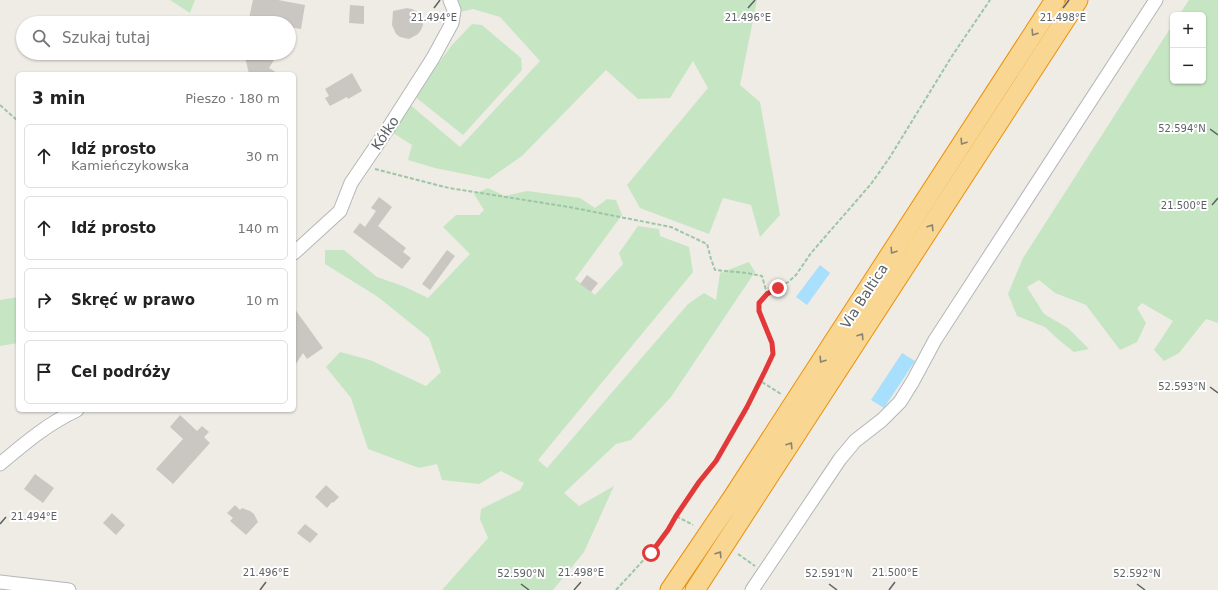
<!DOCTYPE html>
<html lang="pl">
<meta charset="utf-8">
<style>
body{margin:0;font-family:"DejaVu Sans",sans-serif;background:#f6f6f6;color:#222}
.controls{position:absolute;right:12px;top:12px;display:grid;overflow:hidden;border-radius:6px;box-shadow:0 1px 3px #0004}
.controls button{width:36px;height:36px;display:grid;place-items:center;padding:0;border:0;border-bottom:1px solid #e0e0e0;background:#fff;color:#222;font:20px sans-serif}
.stop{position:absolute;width:12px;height:12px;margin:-9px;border:3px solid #e2383a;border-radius:50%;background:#fff}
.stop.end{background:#e2383a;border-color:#fff;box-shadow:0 1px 4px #0008}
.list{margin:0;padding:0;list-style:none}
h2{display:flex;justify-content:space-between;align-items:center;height:52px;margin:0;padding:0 16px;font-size:17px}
h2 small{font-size:13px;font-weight:400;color:#767676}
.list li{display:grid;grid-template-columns:26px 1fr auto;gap:12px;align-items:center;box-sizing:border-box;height:64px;margin:0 8px 8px;padding:0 8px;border:1px solid #e0e0e0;border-radius:6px}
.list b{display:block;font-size:15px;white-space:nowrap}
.list p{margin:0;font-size:13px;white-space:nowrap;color:#767676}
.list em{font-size:13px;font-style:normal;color:#767676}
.icon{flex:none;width:22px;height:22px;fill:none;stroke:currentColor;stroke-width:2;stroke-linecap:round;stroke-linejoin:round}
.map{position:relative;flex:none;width:1218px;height:590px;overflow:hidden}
.search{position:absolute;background:#fff;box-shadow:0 1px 3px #0004;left:16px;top:16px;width:280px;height:44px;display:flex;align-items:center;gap:10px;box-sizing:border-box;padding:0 14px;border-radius:22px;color:#767676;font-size:15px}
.panel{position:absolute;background:#fff;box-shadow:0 1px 3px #0004;left:16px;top:72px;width:280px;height:340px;border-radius:6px}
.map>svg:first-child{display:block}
.green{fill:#c6e5c3}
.water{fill:#a8dffc}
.building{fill:#cac7c2}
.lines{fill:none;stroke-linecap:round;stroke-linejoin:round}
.minor-casing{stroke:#b3b6b9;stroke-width:15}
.highway-casing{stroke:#eb9009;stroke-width:21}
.path{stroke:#9cc6a5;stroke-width:2;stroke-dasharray:4 2;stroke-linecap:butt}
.minor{stroke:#fff;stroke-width:13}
.highway{stroke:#f9d692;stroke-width:19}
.oneway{stroke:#8c8472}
.route{stroke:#e2383a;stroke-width:5}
.ticks{fill:none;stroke:#5d6165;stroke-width:1.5}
.labels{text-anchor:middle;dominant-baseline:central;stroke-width:4;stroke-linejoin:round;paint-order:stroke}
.street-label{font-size:14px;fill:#5d6165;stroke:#fff}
.ticks-label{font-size:10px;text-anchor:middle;fill:#5d6165;stroke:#fff;stroke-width:4;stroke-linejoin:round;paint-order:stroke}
</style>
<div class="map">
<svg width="1218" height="590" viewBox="0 0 1218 590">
<rect width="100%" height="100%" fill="#efece5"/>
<!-- green -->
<path class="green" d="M 170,0 L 195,0 L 190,13 Z
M 446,0 L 757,0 L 740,85 L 760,102 L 780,215 L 760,237 L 751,205 L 723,198 L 709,234 L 640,208 L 627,185 L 708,88 L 693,61 L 670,98 L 638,99 L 606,70 L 522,156 L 489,179 L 435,168 L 408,160 L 412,145 L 393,133 L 408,103 L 460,147 L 540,61 L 500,17 L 473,9 L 452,14 Z
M 1189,0 L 1218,0 L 1218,323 L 1206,319 L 1179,353 L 1164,361 L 1154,350 L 1173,321 L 1142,303 L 1137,308 L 1146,323 L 1137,342 L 1120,350 L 1086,305 L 1055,293 L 1039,280 L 1027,287 L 1044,314 L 1068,328 L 1089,349 L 1074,352 L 1060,341 L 1045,327 L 1017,316 L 1008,294 L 1023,258 L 1173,24 L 1173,81 L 1203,81 L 1203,15 L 1179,15 Z
M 472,24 L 482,25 L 521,58 L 522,70 L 463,135 L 414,96 L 452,45 Z
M 488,188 L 505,196 L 527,191 L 580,198 L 595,208 L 607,199 L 616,200 L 622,215 L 575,279 L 595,295 L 623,264 L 619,253 L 638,226 L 659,229 L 660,236 L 689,247 L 693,272 L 538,460 L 547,468 L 688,304 L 704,293 L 716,300 L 720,273 L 749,262 L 755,272 L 671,397 L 631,440 L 616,444 L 564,493 L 579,506 L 614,486 L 584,552 L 553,590 L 442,590 L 488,538 L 480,519 L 481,509 L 520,490 L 524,483 L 501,471 L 479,484 L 442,480 L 437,464 L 419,468 L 368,449 L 351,398 L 326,367 L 340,352 L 370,360 L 426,386 L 441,372 L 429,338 L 378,297 L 325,264 L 325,250 L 344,250 L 377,277 L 403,286 L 428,298 L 470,254 L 443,227 L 456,215 L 479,215 L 484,210 L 474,194 Z
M 18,297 L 18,343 L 0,346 L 0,300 Z"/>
<!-- water -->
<path class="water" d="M 820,265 L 830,273 L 807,305 L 796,297 Z
M 902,353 L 915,361 L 884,408 L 871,400 Z"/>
<!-- building -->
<path class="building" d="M 253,0 L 278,0 L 305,5 L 301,29 L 289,27 L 289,23 L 273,23 L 249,18 Z
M 350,5 L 364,6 L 364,24 L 349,23 Z
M 407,8 L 412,9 L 416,11 L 420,15 L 422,20 L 423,25 L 421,30 L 418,34 L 409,39 L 400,37 L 396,34 L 392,25 L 393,11 Z
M 255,53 L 262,53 L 274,60 L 269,68 L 279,74 L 249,74 L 245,57 L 253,55 Z
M 352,73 L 362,91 L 348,99 L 347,97 L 330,106 L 325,98 L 329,96 L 325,89 Z
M 379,197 L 392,207 L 378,226 L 406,248 L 403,252 L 411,258 L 402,269 L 353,232 L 360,223 L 365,227 L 376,211 L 371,208 Z
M 447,250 L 455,256 L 430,290 L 422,284 Z
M 587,275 L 598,283 L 591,292 L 580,284 Z
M 294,308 L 323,348 L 307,359 L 303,353 L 294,367 Z
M 180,415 L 197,431 L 202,426 L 209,432 L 204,437 L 210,443 L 173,484 L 156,469 L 183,439 L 170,427 Z
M 35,474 L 54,488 L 43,503 L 24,489 Z
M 326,485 L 339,497 L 333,503 L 332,502 L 327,508 L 315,497 Z
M 235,505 L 240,510 L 242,508 L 250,511 L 254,514 L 258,522 L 246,535 L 230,521 L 233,518 L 227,513 Z
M 112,513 L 125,525 L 116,535 L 103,523 Z
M 305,524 L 318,534 L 310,543 L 297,533 Z"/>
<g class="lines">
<defs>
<path id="minor" d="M 294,253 L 340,211 L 351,183 L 387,130 L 433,58 L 452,23 L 454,10 L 450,0
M 0,464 C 25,443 47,424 77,410
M 0,582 L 69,590
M 752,590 L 840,459 L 855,441 L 882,420 L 900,402 L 913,381 L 935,340 L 1156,0"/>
<path id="highway" d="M 670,590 L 733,497 L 1055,0
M 695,590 L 1078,0"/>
</defs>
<!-- minor casing -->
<use href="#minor" class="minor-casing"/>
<!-- highway casing -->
<use href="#highway" class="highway-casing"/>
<!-- path -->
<path class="path" d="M 0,105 L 18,121
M 375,169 L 449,188 L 569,207 L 671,227 L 707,244 L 711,259 L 715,270 L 747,273 L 762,276 L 767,294
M 762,382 L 781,394
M 676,516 L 699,482 L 716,461 L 747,407 L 773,354 L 772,343 L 759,311 L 759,303 L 767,294 L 788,282 L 796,275 L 811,253 L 871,184 L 890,157 L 952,56 L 990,0
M 738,554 L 755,566
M 616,590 C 638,566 660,544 676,516 L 693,525"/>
<!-- minor -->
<use href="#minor" class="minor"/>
<!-- highway -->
<use href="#highway" class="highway"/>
</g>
<!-- one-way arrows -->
<defs><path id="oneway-chevron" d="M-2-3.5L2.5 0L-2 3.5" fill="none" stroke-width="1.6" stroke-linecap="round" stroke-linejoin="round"/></defs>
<g class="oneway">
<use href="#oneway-chevron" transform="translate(1034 33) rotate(123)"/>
<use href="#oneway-chevron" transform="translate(963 142) rotate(123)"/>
<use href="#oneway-chevron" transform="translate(931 227) rotate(-57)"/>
<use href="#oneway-chevron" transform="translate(893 251) rotate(123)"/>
<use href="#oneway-chevron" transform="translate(861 336) rotate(-57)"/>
<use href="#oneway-chevron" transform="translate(822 360) rotate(123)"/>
<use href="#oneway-chevron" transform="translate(790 445) rotate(-57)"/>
<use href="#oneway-chevron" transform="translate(719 554) rotate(-57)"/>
</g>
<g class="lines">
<!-- route -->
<path class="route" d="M 651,553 L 668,530 L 676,516 L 699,482 L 716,461 L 747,407 L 765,371 L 773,354 L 772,343 L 759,311 L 759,303 L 767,294 L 778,288"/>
</g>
<!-- ticks -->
<path class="ticks" d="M 434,8 L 440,0M 748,8 L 755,0M 1063,8 L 1069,0M 1210,129 L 1218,135M 1212,205 L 1218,198M 1210,387 L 1218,393M 0,524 L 6,517M 521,584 L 529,590M 829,584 L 837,590M 1137,584 L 1145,590M 260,590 L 266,582M 574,590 L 581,582M 889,590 L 895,582"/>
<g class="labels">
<!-- street labels -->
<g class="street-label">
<text transform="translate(385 133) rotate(-56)">Kółko</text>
<text transform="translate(864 296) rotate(-57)">Via Baltica</text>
</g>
</g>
<g class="ticks-label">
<text x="434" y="21">21.494°E</text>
<text x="748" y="21">21.496°E</text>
<text x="1063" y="21">21.498°E</text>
<text x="1182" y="132">52.594°N</text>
<text x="1184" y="209">21.500°E</text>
<text x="1182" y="390">52.593°N</text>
<text x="34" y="520">21.494°E</text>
<text x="266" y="576">21.496°E</text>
<text x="581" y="576">21.498°E</text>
<text x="895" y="576">21.500°E</text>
<text x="521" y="577">52.590°N</text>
<text x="829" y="577">52.591°N</text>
<text x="1137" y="577">52.592°N</text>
</g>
</svg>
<div class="controls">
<button>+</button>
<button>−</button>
</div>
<div class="stop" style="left:651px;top:553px"></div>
<div class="stop end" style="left:778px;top:288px"></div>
<div class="search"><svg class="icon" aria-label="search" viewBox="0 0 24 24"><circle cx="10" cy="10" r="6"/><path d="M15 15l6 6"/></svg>Szukaj tutaj</div>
<section class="panel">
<h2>3 min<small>Pieszo · 180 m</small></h2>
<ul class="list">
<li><svg class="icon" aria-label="ahead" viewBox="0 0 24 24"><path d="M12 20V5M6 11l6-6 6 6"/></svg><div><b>Idź prosto</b><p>Kamieńczykowska</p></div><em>30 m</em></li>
<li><svg class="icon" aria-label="ahead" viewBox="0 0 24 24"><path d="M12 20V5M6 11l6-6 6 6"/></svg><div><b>Idź prosto</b></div><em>140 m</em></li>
<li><svg class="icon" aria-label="right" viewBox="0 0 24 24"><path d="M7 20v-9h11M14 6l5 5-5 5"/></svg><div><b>Skręć w prawo</b></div><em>10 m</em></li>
<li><svg class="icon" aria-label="arrive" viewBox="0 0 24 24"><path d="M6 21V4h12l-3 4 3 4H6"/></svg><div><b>Cel podróży</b></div></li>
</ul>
</section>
</div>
